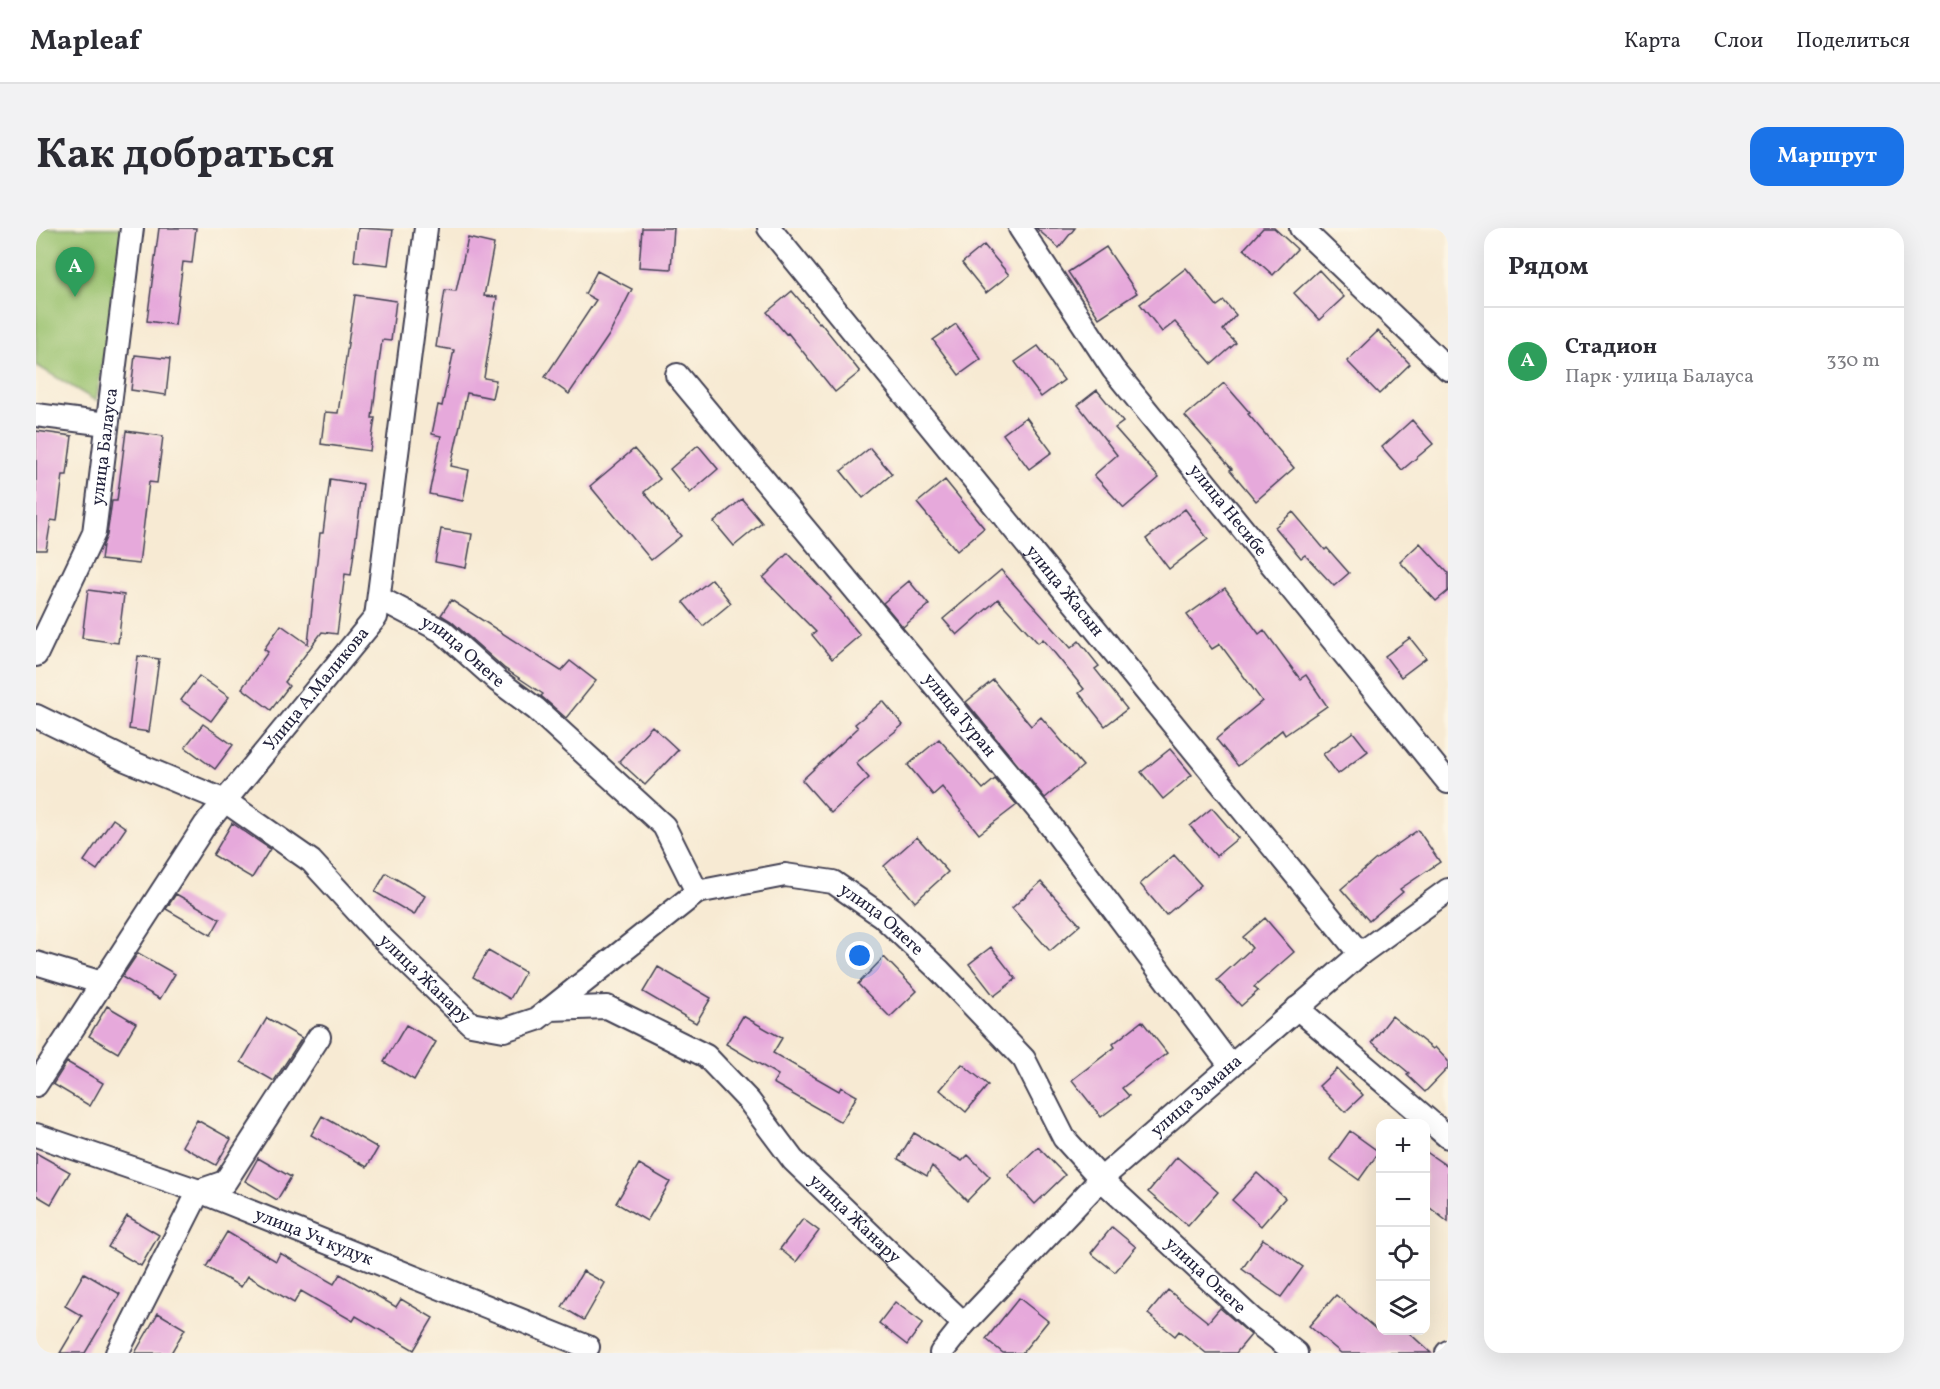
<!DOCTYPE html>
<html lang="ru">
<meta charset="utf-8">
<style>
body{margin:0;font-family:Vollkorn,serif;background:#f2f2f3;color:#2b2b33}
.controls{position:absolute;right:18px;bottom:18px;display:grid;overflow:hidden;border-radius:12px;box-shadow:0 6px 24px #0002}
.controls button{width:54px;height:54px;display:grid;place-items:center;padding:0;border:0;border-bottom:2px solid #e1e1e2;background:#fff;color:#2b2b33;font:30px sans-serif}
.you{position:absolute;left:824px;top:728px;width:21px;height:21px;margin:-15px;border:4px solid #fff;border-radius:50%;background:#1a73e8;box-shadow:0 0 0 9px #1a73e833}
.badge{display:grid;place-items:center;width:39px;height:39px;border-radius:50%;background:#1a73e8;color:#fff;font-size:20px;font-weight:700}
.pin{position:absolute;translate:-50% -50px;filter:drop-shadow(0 2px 3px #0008)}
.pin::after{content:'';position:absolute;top:32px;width:21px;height:18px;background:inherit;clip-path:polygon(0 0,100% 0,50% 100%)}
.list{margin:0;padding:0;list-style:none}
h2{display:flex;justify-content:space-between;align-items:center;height:78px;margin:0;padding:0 24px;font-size:26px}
h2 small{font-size:20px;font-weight:400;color:#7c7c81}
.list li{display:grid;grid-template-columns:39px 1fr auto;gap:18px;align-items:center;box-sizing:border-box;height:108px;padding:0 24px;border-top:2px solid #e1e1e2}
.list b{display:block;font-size:22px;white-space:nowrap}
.list p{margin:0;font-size:20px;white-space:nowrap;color:#7c7c81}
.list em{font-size:20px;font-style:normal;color:#7c7c81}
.icon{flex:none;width:33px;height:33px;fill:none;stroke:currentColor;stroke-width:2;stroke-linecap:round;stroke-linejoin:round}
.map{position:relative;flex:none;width:1412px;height:1125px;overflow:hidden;border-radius:18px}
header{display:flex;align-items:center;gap:36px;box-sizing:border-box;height:84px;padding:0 30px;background:#fff;border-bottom:2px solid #e1e1e2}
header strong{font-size:28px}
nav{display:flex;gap:33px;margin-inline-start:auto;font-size:21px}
.intro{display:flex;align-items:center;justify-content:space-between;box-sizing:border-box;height:144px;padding:0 36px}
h1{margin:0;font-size:42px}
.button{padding:15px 27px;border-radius:18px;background:#1a73e8;color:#fff;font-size:21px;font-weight:700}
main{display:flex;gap:36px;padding:0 36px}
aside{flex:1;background:#fff;border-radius:18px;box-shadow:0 6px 24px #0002}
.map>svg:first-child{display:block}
.green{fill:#98c16d;stroke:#5d7254;stroke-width:1.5}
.building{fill:#e6a9db}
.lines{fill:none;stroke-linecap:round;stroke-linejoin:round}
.minor-casing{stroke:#424052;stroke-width:26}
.minor{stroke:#fff;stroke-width:22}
.labels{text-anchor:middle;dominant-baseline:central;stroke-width:4.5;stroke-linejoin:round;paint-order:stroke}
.street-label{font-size:18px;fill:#22223b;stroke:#fcf5e5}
</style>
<header>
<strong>Mapleaf</strong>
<nav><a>Карта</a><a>Слои</a><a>Поделиться</a></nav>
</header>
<div class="intro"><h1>Как добраться</h1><a class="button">Маршрут</a></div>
<main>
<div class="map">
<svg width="1412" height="1125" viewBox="0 0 1412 1125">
<rect width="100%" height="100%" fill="#fcf5e5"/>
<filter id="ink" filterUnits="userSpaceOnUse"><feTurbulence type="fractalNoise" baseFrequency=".0167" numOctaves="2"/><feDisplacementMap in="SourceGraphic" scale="12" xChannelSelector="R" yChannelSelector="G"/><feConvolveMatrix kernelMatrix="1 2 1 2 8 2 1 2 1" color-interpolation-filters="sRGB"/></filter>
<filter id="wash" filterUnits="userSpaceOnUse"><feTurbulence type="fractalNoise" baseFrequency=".008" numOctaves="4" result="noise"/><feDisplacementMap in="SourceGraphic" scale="24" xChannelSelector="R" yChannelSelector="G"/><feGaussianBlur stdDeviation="1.35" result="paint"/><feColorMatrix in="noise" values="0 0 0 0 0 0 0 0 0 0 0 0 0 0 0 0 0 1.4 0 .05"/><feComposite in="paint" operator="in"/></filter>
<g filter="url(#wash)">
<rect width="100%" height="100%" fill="#f7ead3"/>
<!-- green -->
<path class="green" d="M 0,0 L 91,0 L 60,173 L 0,137 Z"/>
<g id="blocks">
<!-- building -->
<path class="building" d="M 123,0 L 160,0 L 156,35 L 147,34 L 139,97 L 111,93 Z
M 322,0 L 357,2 L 352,37 L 318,33 Z
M 606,0 L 638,0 L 635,41 L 603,39 Z
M 1000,0 L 1039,0 L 1023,20 Z
M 1227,0 L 1238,0 L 1261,21 L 1237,47 L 1208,21 Z
M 432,10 L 458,16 L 448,68 L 461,69 L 448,150 L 460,152 L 456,170 L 431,165 L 415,238 L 433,242 L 427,273 L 393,266 L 405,208 L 396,206 L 402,177 L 406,178 L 418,122 L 400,119 L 409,62 L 420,63 Z
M 948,17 L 973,47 L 950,65 L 926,35 Z
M 1070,19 L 1101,65 L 1063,90 L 1032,44 Z
M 1150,40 L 1181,78 L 1188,73 L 1200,87 L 1187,102 L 1200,115 L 1176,136 L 1139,94 L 1126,104 L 1104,76 Z
M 1283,42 L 1308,69 L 1283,92 L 1258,65 Z
M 561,43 L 596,61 L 573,107 L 533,166 L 509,149 L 560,72 L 549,66 Z
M 756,63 L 783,95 L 784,94 L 824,144 L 799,164 L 752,105 L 750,106 L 731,84 Z
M 319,67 L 360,73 L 355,113 L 346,112 L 336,190 L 339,190 L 334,223 L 285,216 L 289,184 L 302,185 Z
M 920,96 L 945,131 L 923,147 L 897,112 Z
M 1342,103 L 1374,136 L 1343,166 L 1311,133 Z
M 1002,118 L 1028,152 L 1005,169 L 979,134 Z
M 99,127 L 134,131 L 130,167 L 95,162 Z
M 1188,155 L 1214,185 L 1212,186 L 1258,240 L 1220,273 L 1194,242 L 1196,241 L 1149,188 Z
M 1061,162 L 1087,194 L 1079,200 L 1123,250 L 1088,280 L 1058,247 L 1081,227 L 1042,177 Z
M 990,189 L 1016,224 L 993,241 L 967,206 Z
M 1376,192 L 1397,216 L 1366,242 L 1346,219 Z
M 0,203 L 36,208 L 31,247 L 27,247 L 21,293 L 15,292 L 10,322 L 0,322 Z
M 90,203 L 127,208 L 121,255 L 113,254 L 103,336 L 65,332 L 67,317 L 71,307 L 76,273 L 81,273 Z
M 662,217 L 682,241 L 654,265 L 634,241 Z
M 834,220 L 856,246 L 827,270 L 805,243 Z
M 598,221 L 624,251 L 608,264 L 645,308 L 615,332 L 554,258 Z
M 294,251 L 327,256 L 315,347 L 309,346 L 301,406 L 286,404 L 249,454 L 253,458 L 235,482 L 206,460 L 232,424 L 228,421 L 245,397 L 272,416 L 284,305 L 287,305 Z
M 909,252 L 948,300 L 921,323 L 881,275 Z
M 706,271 L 726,295 L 698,318 L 678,294 Z
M 1149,281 L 1172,311 L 1133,341 L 1110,311 Z
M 1257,284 L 1289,322 L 1291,320 L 1313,345 L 1298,358 L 1269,327 L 1265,330 L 1239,299 Z
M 405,301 L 436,306 L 430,340 L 399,334 Z
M 1384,315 L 1412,345 L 1412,363 L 1400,373 L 1364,334 Z
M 752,325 L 795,370 L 794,371 L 824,407 L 796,431 L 776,407 L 780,404 L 727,350 Z
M 965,342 L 1035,420 L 1043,413 L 1063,438 L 1059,441 L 1091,481 L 1069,498 L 1043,465 L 1048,461 L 1007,411 L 1002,415 L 962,371 L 921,407 L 907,391 Z
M 676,351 L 695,375 L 667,398 L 647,374 Z
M 873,353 L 893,377 L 867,399 L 847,375 Z
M 1189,360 L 1223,406 L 1228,402 L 1264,451 L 1270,447 L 1291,478 L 1249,507 L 1246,502 L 1202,538 L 1180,511 L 1226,473 L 1184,416 L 1176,421 L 1151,387 Z
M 52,362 L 88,367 L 82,415 L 46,410 Z
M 415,372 L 525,443 L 534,433 L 560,453 L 530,490 L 505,468 L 507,466 L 468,440 L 415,393 L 405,387 Z
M 1374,410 L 1390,430 L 1365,449 L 1349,428 Z
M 102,428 L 123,431 L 113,504 L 93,501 Z
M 163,448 L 193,469 L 175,493 L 145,472 Z
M 957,452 L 995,498 L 1005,489 L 1047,538 L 1009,570 L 930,474 Z
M 847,473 L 867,497 L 820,535 L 833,550 L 795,585 L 766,552 L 822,500 L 819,496 Z
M 167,496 L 197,517 L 179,541 L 149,519 Z
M 616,498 L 642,522 L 609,557 L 583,533 Z
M 1317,504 L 1332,523 L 1302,546 L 1287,526 Z
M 903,511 L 947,561 L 959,551 L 981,577 L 943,606 L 906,559 L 897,567 L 872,537 Z
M 1134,521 L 1156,547 L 1127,571 L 1105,544 Z
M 1176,580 L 1202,610 L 1180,628 L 1154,598 Z
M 77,591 L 90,600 L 61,642 L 48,633 Z
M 196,595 L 234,621 L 216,650 L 177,627 Z
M 1382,602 L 1404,634 L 1364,661 L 1367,664 L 1333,693 L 1305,661 L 1339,632 Z
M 881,609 L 912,644 L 879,674 L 848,638 Z
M 1138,627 L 1165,657 L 1130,687 L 1104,656 Z
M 350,645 L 389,668 L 378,687 L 339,664 Z
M 1005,654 L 1044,697 L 1014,723 L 976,680 Z
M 140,666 L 184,691 L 175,707 L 130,681 Z
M 1229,690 L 1258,724 L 1218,759 L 1222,763 L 1205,778 L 1181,752 L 1216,720 L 1207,709 Z
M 955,719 L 980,751 L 958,768 L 933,736 Z
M 452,723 L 489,744 L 474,771 L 437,749 Z
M 102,725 L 139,746 L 124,771 L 86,749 Z
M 848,729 L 881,763 L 854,789 L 822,756 Z
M 622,739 L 675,770 L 660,795 L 607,764 Z
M 71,778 L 100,795 L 82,825 L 53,808 Z
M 707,788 L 746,810 L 737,825 L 803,863 L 805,859 L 821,868 L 805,894 L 737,855 L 742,847 L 690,816 Z
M 1356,788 L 1397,821 L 1399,819 L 1412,833 L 1412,840 L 1389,864 L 1371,847 L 1373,845 L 1336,814 Z
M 231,790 L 266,810 L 238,853 L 205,834 Z
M 1106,793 L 1131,825 L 1086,860 L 1093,868 L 1065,889 L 1036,852 L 1079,819 L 1077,816 Z
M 370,797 L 400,814 L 378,852 L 348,834 Z
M 31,834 L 67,855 L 54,878 L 17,856 Z
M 926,836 L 952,857 L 930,884 L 904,862 Z
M 1301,841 L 1327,867 L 1309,884 L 1283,858 Z
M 286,888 L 342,920 L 331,939 L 275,907 Z
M 161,892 L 195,911 L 180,937 L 146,918 Z
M 1314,903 L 1343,924 L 1323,952 L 1294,931 Z
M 878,905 L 926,933 L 932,927 L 954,949 L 931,973 L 896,938 L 891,948 L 862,931 Z
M 1002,919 L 1029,947 L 999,976 L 972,947 Z
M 1389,923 L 1412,939 L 1412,994 L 1389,976 Z
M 0,925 L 34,944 L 15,976 L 0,967 Z
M 1141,929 L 1182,964 L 1152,998 L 1112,964 Z
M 222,930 L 255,949 L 241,972 L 209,953 Z
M 603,936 L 634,954 L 611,993 L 580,975 Z
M 1221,945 L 1249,970 L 1225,998 L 1196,972 Z
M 91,988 L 123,1007 L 105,1038 L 72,1019 Z
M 767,991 L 783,1003 L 760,1034 L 744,1021 Z
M 1076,999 L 1100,1019 L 1079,1044 L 1055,1025 Z
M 191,1004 L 240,1033 L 244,1025 L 298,1056 L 304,1046 L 360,1079 L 365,1071 L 397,1090 L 378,1122 L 320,1088 L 317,1093 L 265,1063 L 258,1075 L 212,1048 L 205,1059 L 170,1039 Z
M 1227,1011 L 1267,1039 L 1245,1069 L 1206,1041 Z
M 547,1043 L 569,1055 L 548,1092 L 526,1079 Z
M 48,1045 L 84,1066 L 49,1125 L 24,1125 L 46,1088 L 29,1078 Z
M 1132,1062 L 1172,1094 L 1184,1080 L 1215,1107 L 1200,1125 L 1170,1125 L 1143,1103 L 1139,1108 L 1112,1086 Z
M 1300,1067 L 1341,1102 L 1370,1102 L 1395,1125 L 1305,1125 L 1273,1098 Z
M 983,1070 L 1012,1093 L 986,1125 L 967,1125 L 950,1111 Z
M 859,1074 L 887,1095 L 871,1117 L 843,1095 Z
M 122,1085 L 149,1101 L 135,1125 L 99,1125 Z"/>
</g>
</g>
<g filter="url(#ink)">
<use href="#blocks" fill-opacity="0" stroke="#424052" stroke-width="1.5"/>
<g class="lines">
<defs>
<g id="minor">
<path id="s1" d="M 733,0 L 1324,726"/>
<path id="s2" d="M 984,0 L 1077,141 L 1412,554"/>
<path d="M 1265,0 L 1412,141"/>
<path id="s3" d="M 641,147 L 1008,589 L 1194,837"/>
<path d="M 0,187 L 71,196"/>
<path id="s4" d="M 343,370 L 406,403 L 462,453 L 500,481 L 628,598 L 661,664 L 749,647 L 797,654 L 846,688 L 904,743 L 988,831 L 1028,910 L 1065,951 L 1216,1091 L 1260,1125"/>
<path id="s5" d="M 0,427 L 58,305 L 96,0"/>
<path id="s6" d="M 0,488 L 90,532 L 189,573 L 275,633 L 346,710 L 435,796 L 468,802 L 501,791 L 514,781 L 571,779 L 670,828 L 713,873 L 757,932 L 928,1096"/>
<path d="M 0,735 L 66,755"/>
<path d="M 1261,780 L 1412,909"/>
<path d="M 514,781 L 661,664"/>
<path id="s7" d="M 0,857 L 169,597 L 340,389 L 390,0"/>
<path id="s8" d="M 0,907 L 163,963 L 552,1119"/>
<path d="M 81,1125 L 163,963 L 189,954 L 283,809"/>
<path id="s9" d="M 905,1125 L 928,1096 L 1065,951 L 1324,726 L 1412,662"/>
<path d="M 1411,1125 L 1412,1124"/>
</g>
</defs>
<!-- minor casing -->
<use href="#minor" class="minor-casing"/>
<!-- minor -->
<use href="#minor" class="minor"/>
</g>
</g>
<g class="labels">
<!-- street labels -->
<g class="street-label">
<text stroke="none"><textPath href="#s5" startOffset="222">улица Балауса</textPath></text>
<text stroke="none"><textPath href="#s2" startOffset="351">улица Несибе</textPath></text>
<text stroke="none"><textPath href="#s1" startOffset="468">улица Жасын</textPath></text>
<text stroke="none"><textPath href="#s4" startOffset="100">улица Онеге</textPath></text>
<text stroke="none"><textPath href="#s7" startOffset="486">Улица А.Маликова</textPath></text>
<text stroke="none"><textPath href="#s3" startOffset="442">улица Туран</textPath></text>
<text stroke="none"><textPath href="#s4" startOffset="640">улица Онеге</textPath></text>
<text stroke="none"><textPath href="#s6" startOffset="476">улица Жанару</textPath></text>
<text stroke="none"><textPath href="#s9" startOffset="363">улица Замана</textPath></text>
<text stroke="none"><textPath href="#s6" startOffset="1014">улица Жанару</textPath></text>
<text stroke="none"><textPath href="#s8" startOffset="296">улица Уч кудук</textPath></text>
<text stroke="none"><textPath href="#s4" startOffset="1126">улица Онеге</textPath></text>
</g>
</g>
</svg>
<div class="controls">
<button>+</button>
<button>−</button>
<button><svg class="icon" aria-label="locate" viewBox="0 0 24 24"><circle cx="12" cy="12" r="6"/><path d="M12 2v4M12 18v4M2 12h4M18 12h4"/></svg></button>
<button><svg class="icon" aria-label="layers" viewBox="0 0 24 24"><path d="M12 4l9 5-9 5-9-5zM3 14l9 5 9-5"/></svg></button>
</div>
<div class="you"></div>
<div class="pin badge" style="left:39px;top:69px;background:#2e9e5b">A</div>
</div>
<aside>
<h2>Рядом<small></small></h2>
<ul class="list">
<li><span class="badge" style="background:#2e9e5b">A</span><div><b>Стадион</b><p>Парк · улица Балауса</p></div><em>330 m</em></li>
</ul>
</aside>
</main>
